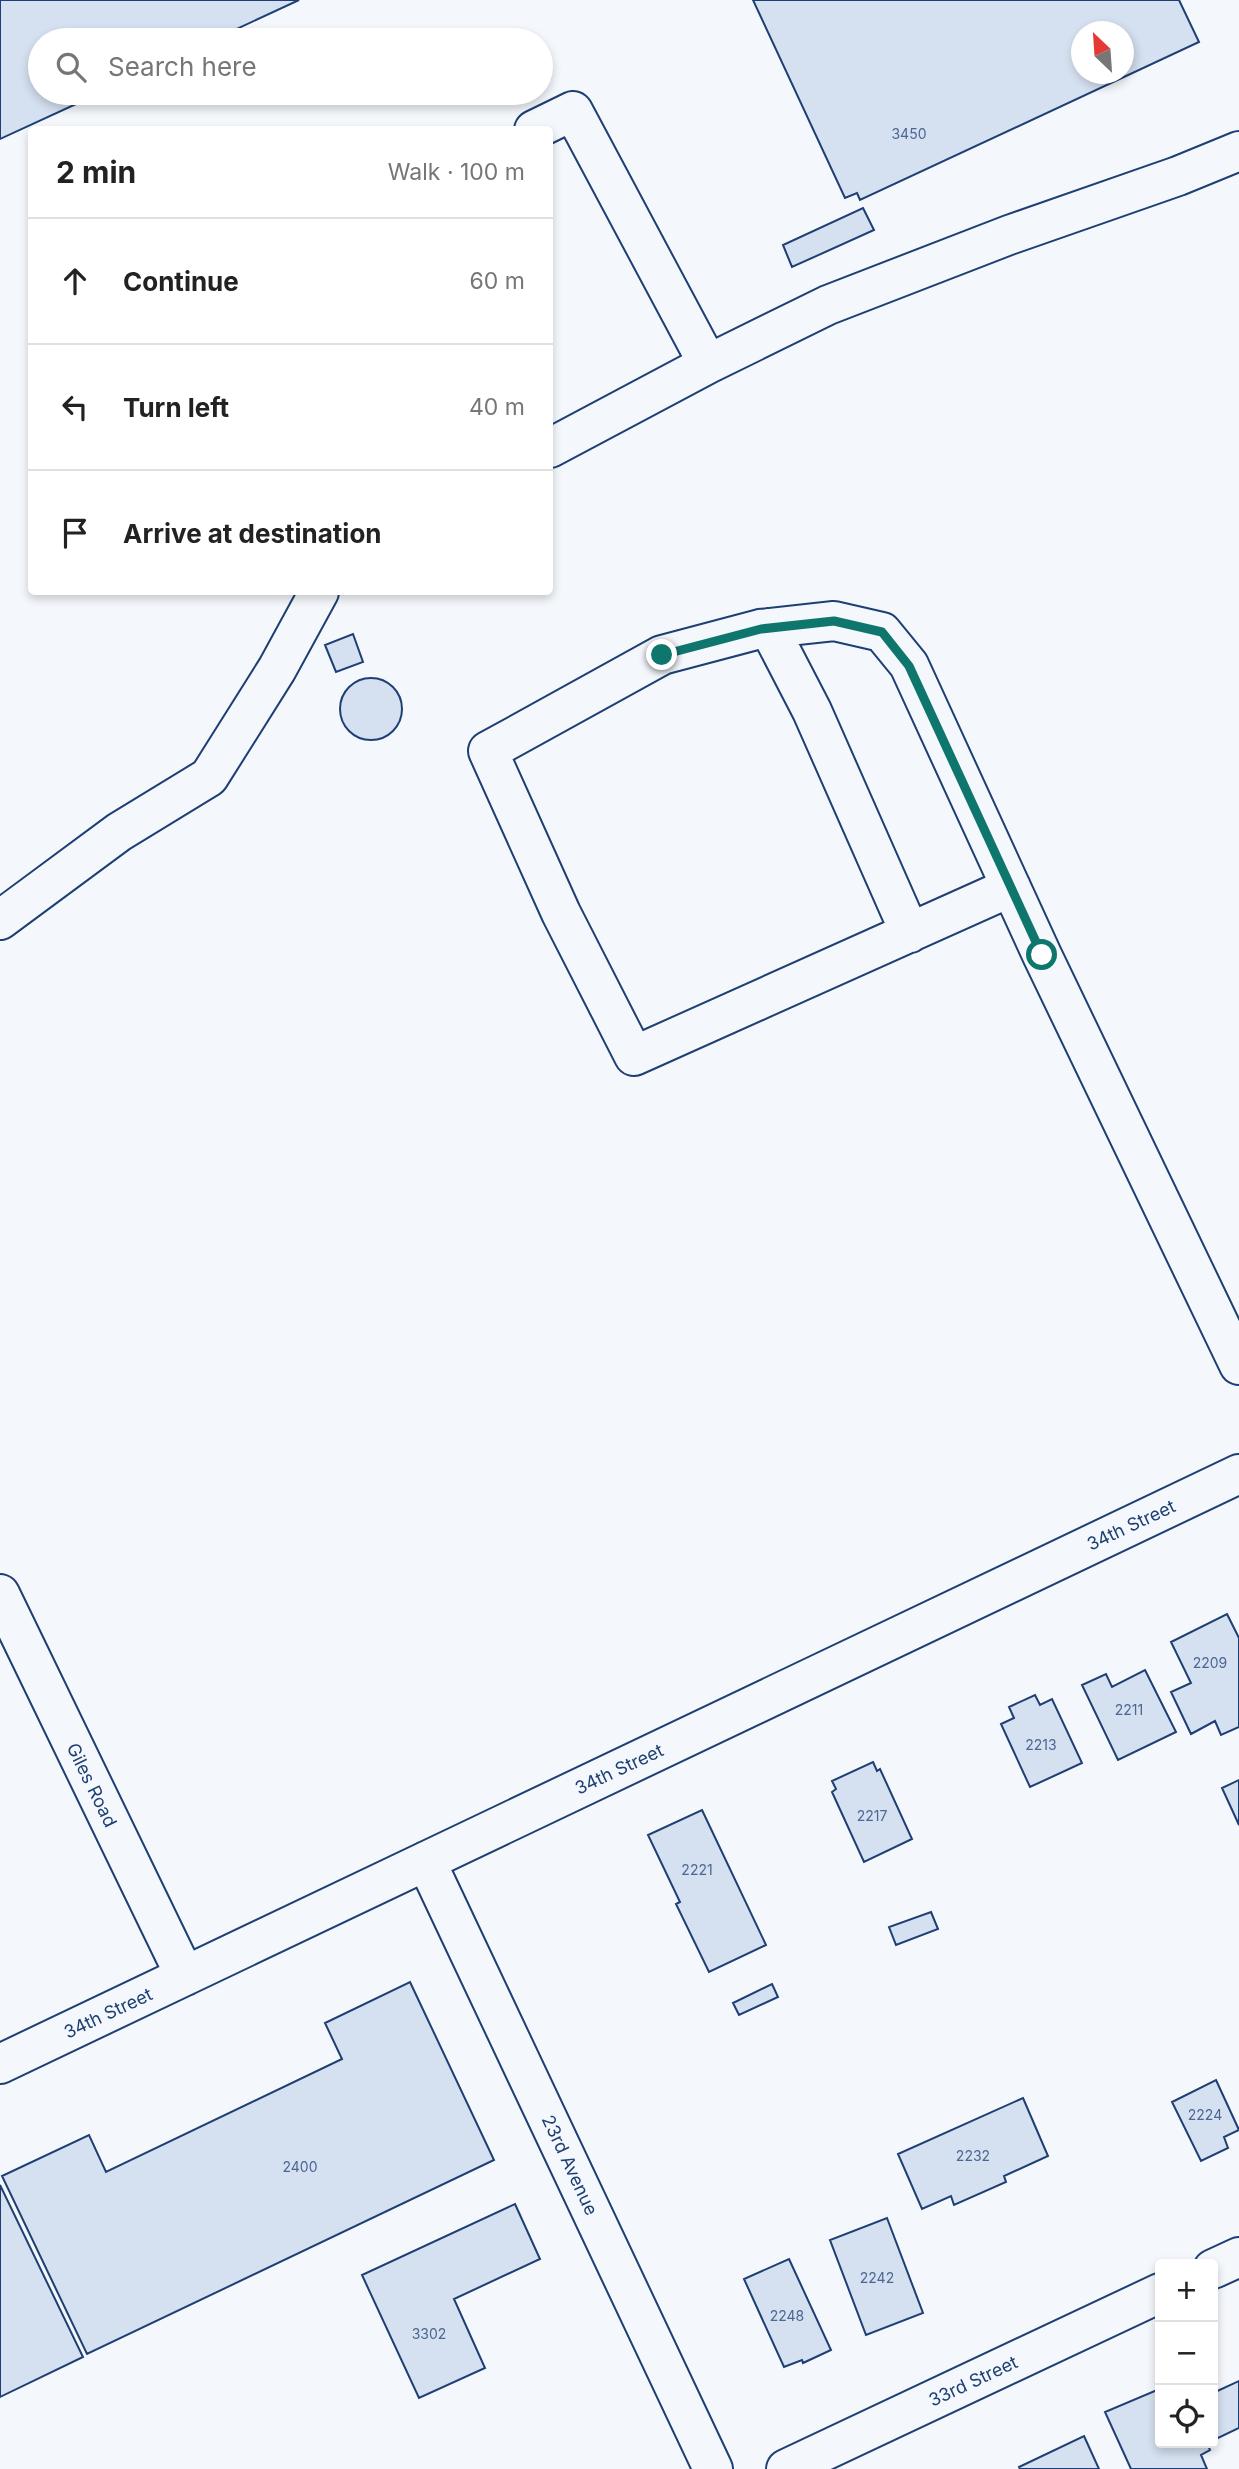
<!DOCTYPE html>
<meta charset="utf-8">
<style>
body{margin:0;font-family:Inter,sans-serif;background:#f2f2f2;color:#222}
.controls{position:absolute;right:21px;bottom:21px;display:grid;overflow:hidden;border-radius:7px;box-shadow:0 4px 10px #0003}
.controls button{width:63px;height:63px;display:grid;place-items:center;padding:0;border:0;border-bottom:2px solid #e0e0e0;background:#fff;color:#222;font:35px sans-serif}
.compass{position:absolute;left:1071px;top:21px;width:63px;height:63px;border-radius:50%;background:#fff;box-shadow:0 4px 10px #0003;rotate:335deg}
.stop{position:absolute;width:21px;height:21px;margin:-16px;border:5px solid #0f766e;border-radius:50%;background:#fff}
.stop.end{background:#0f766e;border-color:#fff;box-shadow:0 2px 7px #0008}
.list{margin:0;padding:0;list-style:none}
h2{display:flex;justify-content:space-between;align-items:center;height:91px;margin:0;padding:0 28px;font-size:30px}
h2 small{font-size:23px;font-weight:400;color:#767676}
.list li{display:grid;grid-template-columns:46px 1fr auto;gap:21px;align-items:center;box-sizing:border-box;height:126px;padding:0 28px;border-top:2px solid #e0e0e0}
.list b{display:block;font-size:26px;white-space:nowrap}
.list em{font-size:23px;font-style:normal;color:#767676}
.icon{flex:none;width:38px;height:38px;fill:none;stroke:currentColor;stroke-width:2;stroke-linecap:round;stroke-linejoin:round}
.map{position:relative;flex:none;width:1239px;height:2469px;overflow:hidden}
.search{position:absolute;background:#fff;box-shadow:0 4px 10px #0003;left:28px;top:28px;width:525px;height:77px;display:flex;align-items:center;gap:18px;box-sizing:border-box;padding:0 24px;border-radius:38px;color:#767676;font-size:26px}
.panel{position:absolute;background:#fff;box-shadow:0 4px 10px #0003;left:28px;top:126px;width:525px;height:469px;border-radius:7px}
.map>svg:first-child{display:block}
.building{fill:#d5e0f0;stroke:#1d3f73;stroke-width:2;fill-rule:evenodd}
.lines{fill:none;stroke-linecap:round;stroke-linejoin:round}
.minor-casing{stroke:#1d3f73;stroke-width:42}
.minor{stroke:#f4f7fb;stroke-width:38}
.route{stroke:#0f766e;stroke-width:9}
.labels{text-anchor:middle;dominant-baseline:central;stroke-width:5;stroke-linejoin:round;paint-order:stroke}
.number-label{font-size:14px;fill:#4b6792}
.street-label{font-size:18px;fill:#1d3f73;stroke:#f4f7fb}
</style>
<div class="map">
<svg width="1239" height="2469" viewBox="0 0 1239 2469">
<rect width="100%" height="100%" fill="#f4f7fb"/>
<!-- building -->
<path class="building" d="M 0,0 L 299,0 L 213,40 L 40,40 L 40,93 L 100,93 L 0,139 Z
M 753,0 L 1179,0 L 1199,42 L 860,200 L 857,193 L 845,198 ZM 1082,32 L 1124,32 L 1124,74 L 1082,74 Z
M 863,208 L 874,230 L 792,267 L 783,245 Z
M 353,634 L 363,662 L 336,672 L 325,645 Z
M340 709a31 31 0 1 1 62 0a31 31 0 1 1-62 0Z
M 1227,1614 L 1239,1638 L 1239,1727 L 1221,1735 L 1215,1721 L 1191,1734 L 1171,1692 L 1191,1683 L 1171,1642 Z
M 1145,1670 L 1176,1732 L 1118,1760 L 1082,1685 L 1106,1674 L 1112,1687 Z
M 1035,1695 L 1040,1705 L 1052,1699 L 1082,1763 L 1030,1787 L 1001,1724 L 1014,1718 L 1009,1707 Z
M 873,1762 L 877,1771 L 880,1769 L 912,1839 L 864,1862 L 832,1792 L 836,1789 L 832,1781 Z
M 1239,1780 L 1239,1825 L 1222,1788 Z
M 702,1810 L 766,1945 L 709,1972 L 676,1904 L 680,1902 L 648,1835 Z
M 931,1912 L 938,1929 L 896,1945 L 889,1927 Z
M 410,1982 L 494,2160 L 87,2354 L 2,2176 L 89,2135 L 106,2172 L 342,2059 L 325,2023 Z
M 772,1984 L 778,1997 L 739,2015 L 733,2003 Z
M 1216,2080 L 1239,2130 L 1224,2137 L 1228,2148 L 1201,2161 L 1172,2102 Z
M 1023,2098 L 1048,2156 L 1004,2176 L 1006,2182 L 954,2205 L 951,2196 L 922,2209 L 898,2154 Z
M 0,2185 L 83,2357 L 0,2397 Z
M 515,2204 L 540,2259 L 454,2299 L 485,2368 L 419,2398 L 362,2275 Z
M 887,2218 L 923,2313 L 866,2335 L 830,2240 Z
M 789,2259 L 831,2350 L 803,2363 L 802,2360 L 784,2367 L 744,2279 Z
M 1239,2381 L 1239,2428 L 1216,2439 L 1213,2433 L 1213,2393 Z
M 1157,2390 L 1160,2397 L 1160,2443 L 1207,2443 L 1210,2450 L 1201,2455 L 1207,2469 L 1131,2469 L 1105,2412 Z
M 1084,2436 L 1099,2469 L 1020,2469 L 1019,2467 Z"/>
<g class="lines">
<defs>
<path id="minor" d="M 534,130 L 573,111 L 708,364
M 550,448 L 708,364 L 828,305 L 1009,235 L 1178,176 L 1239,151
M 769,628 L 812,711 L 910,933
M 1011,887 L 634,1056 L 561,913 L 488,751 L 662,655 L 760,629 L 834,621 L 882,632 L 909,665 L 1042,955 L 1239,1365
M 0,920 L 119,832 L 209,777 L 277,669 L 319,592
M 0,1594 L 185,1976
M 426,1861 L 713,2469
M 0,2064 L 1239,1474
M 1213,2269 L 1239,2257
M 786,2469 L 1160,2293"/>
</defs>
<!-- minor casing -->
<use href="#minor" class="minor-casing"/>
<!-- minor -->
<use href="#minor" class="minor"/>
</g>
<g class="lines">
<!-- route -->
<path class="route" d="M 662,655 L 761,629 L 834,621 L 882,632 L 909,666 L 1042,955"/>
</g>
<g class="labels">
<!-- number labels -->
<g class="number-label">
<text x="909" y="133">3450</text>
<text x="1210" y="1662">2209</text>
<text x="1129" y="1709">2211</text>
<text x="1041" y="1744">2213</text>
<text x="872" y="1815">2217</text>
<text x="697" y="1869">2221</text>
<text x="1205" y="2114">2224</text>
<text x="973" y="2155">2232</text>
<text x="300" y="2166">2400</text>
<text x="877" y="2277">2242</text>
<text x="787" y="2315">2248</text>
<text x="429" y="2333">3302</text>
</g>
<!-- street labels -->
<g class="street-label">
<text transform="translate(1131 1525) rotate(-25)">34th Street</text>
<text transform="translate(619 1769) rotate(-25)">34th Street</text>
<text transform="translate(92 1785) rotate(64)">Giles Road</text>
<text transform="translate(108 2013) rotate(-25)">34th Street</text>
<text transform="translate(570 2165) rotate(65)">23rd Avenue</text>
<text transform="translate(973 2381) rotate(-25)">33rd Street</text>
</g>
</g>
</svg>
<div class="controls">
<button>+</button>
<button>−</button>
<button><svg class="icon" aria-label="locate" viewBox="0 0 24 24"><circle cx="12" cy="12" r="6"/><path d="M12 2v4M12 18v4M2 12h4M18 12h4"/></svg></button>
</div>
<svg class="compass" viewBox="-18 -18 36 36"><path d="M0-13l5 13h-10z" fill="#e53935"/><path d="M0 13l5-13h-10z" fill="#767676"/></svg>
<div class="stop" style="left:1042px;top:955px"></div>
<div class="stop end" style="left:662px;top:655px"></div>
<div class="search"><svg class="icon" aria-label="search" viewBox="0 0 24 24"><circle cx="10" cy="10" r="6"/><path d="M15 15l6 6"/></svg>Search here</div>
<section class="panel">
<h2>2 min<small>Walk · 100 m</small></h2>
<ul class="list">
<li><svg class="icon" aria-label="ahead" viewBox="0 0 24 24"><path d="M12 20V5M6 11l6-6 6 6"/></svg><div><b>Continue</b></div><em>60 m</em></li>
<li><svg class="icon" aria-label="left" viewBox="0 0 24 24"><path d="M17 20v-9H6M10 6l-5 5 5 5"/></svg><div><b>Turn left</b></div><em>40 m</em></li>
<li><svg class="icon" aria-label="arrive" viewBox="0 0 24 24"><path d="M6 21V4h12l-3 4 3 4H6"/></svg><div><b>Arrive at destination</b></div></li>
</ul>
</section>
</div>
